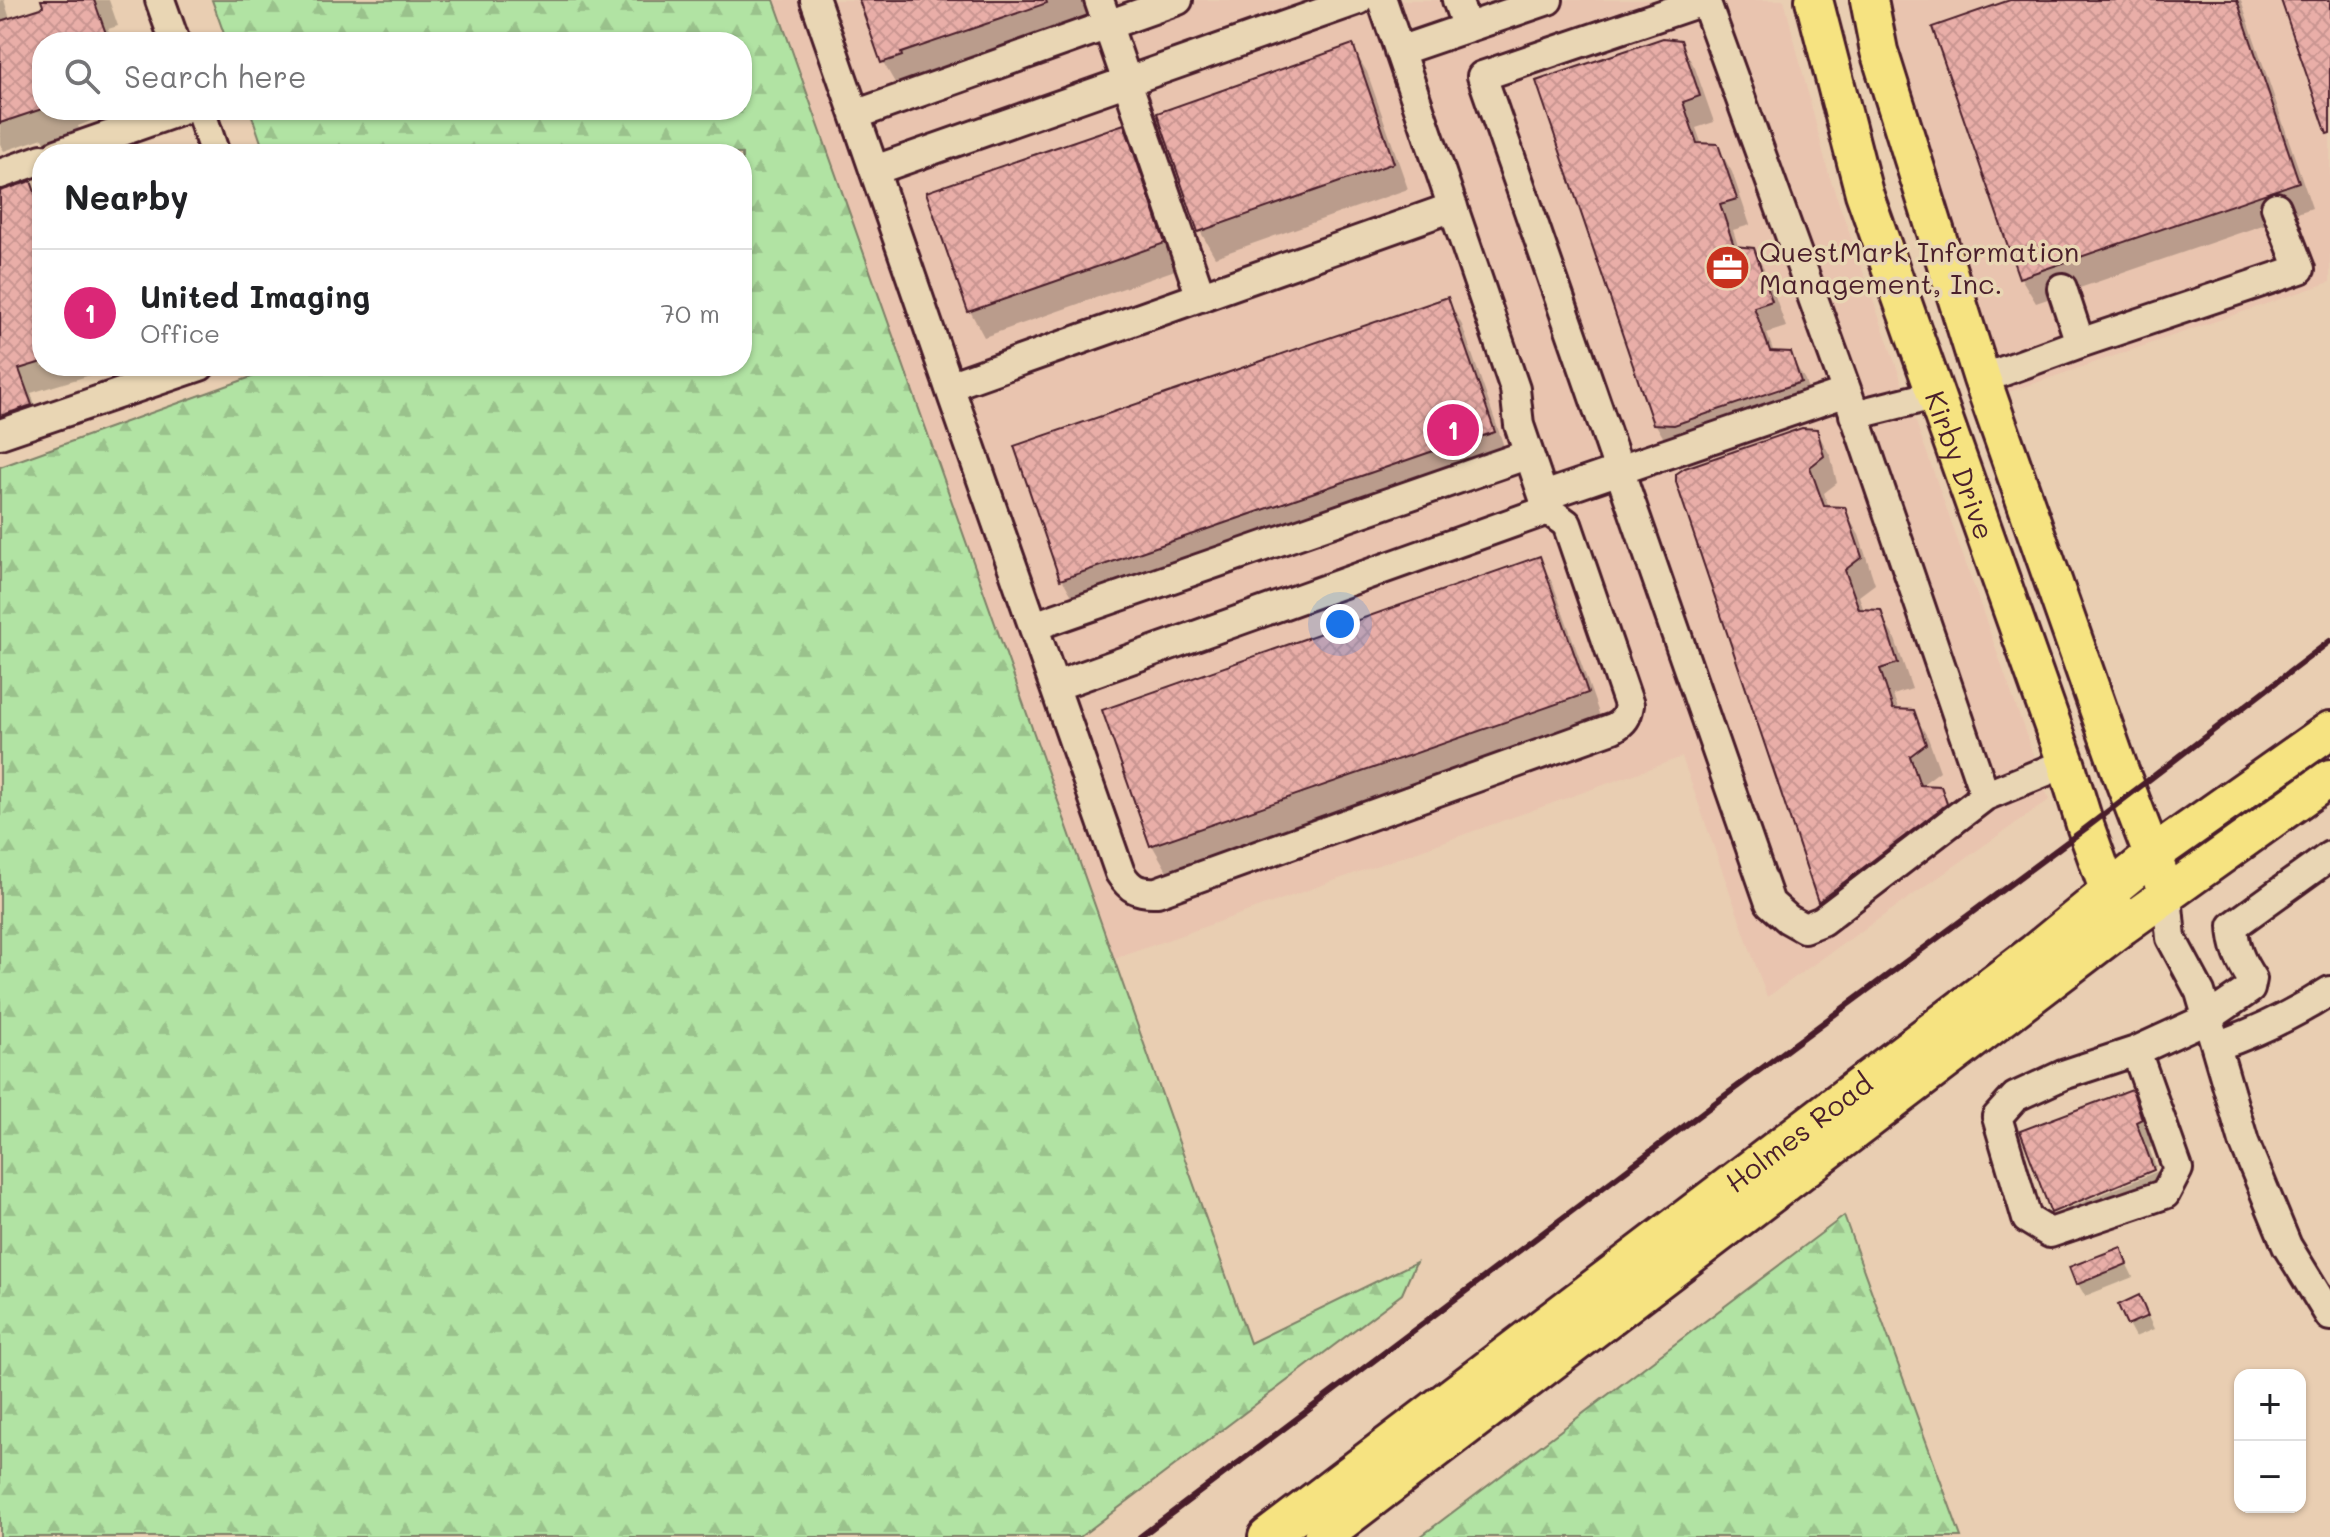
<!DOCTYPE html>
<meta charset="utf-8">
<style>
body{margin:0;font-family:Mali,sans-serif;background:#f6f6f6;color:#202124}
.controls{position:absolute;right:24px;bottom:24px;display:grid;overflow:hidden;border-radius:16px;box-shadow:0 2px 6px #0004}
.controls button{width:72px;height:72px;display:grid;place-items:center;padding:0;border:0;border-bottom:2px solid #e0e0e0;background:#fff;color:#202124;font:40px sans-serif}
.you{position:absolute;left:1340px;top:624px;width:28px;height:28px;margin:-20px;border:6px solid #fff;border-radius:50%;background:#1a73e8;box-shadow:0 0 0 12px #1a73e833}
.badge{display:grid;place-items:center;width:52px;height:52px;border-radius:50%;background:#db2777;color:#fff;font-size:26px;font-weight:700}
.pin{position:absolute;translate:-50% -50%;border:4px solid #fff;box-shadow:0 2px 8px #0006}
.list{margin:0;padding:0;list-style:none}
h2{display:flex;justify-content:space-between;align-items:center;height:104px;margin:0;padding:0 32px;font-size:34px}
h2 small{font-size:26px;font-weight:400;color:#757577}
.list li{display:grid;grid-template-columns:52px 1fr auto;gap:24px;align-items:center;box-sizing:border-box;height:128px;padding:0 32px;border-top:2px solid #e0e0e0}
.list b{display:block;font-size:30px;white-space:nowrap}
.list p{margin:0;font-size:26px;white-space:nowrap;color:#757577}
.list em{font-size:26px;font-style:normal;color:#757577}
.icon{flex:none;width:44px;height:44px;fill:none;stroke:currentColor;stroke-width:2;stroke-linecap:round;stroke-linejoin:round}
.map{position:relative;flex:none;width:2330px;height:1537px;overflow:hidden}
.search{position:absolute;background:#fff;box-shadow:0 2px 6px #0004;left:32px;top:32px;width:720px;height:88px;display:flex;align-items:center;gap:20px;box-sizing:border-box;padding:0 28px;border-radius:32px;color:#757577;font-size:30px}
.panel{position:absolute;background:#fff;box-shadow:0 2px 6px #0004;left:32px;top:144px;width:720px;height:232px;border-radius:32px}
.map>svg:first-child{display:block}
.built{fill:#e9c4af}
.forest{fill:url(#forest-firs);stroke:#7e8167;stroke-width:2}
.shadow{fill:#0003}
.building{fill:url(#building-cross-hatch);stroke:#4a1f2b;stroke-width:2}
.lines{fill:none;stroke-linecap:round;stroke-linejoin:round}
.minor-casing{stroke:#4a1f2b;stroke-width:34}
.major-casing{stroke:#4a1f2b;stroke-width:42}
.minor{stroke:#e9d6b4;stroke-width:28}
.major{stroke:#f6e381;stroke-width:36}
.rail{stroke:#4a1f2b;stroke-width:6}
.labels{text-anchor:middle;dominant-baseline:central;stroke-width:7;stroke-linejoin:round;paint-order:stroke}
.poi-label{font-size:28px;fill:#4a1f2b;stroke:#e9d6b4;text-anchor:start}
.street-label{font-size:28px;fill:#4a1f2b;stroke:#e9d6b4}
</style>
<div class="map">
<svg width="2330" height="1537" viewBox="0 0 2330 1537">
<defs>
<pattern id="forest-firs" width="22" height="20" patternUnits="userSpaceOnUse" patternTransform="scale(2)"><rect width="22" height="20" fill="#b1e3a3"/><path d="M5 1l3.5 6h-7zM16 11l3.5 6h-7z" fill="#9ac28c"/></pattern>
<pattern id="building-cross-hatch" width="8" height="8" patternUnits="userSpaceOnUse" patternTransform="scale(2)"><rect width="8" height="8" fill="#e9aea8"/><path d="M0 0l8 8M0 8l8-8" fill="none" stroke="#c99591"/></pattern>
</defs>
<rect width="100%" height="100%" fill="#e9ceb2"/>
<filter id="ink" filterUnits="userSpaceOnUse"><feTurbulence type="fractalNoise" baseFrequency=".0125" numOctaves="2"/><feDisplacementMap in="SourceGraphic" scale="16" xChannelSelector="R" yChannelSelector="G"/><feConvolveMatrix kernelMatrix="1 2 1 2 8 2 1 2 1" color-interpolation-filters="sRGB"/></filter>
<g filter="url(#ink)">
<!-- built -->
<path class="built" d="M 774,0 L 1784,0 L 1829,175 L 2049,800 L 1767,997 L 1682,757 L 1114,959 Z
M 1885,0 L 2330,0 L 2330,282 L 2006,393 L 1927,154 Z"/>
<!-- forest -->
<path class="forest" d="M 212,0 L 774,0 L 1250,1343 L 1416,1262 L 1402,1294 L 1080,1537 L 0,1537 L 0,467 L 282,366 L 742,366 L 742,154 L 265,154 L 250,110 L 742,110 L 742,42 L 227,42 Z
M 1844,1216 L 1961,1537 L 1420,1537 Z"/>
<!-- shadow -->
<path class="shadow" d="M 0,0 L 4,0 L 10,19 L 46,7 L 43,0 L 109,0 L 118,26 L 108,29 L 113,42 L 42,42 L 42,110 L 111,110 L 90,117 L 91,121 L 78,126 L 88,154 L 51,154 L 43,138 L 4,151 L 0,144 Z
M 861,0 L 1085,0 L 1091,18 L 898,88 L 883,62 Z
M 2016,0 L 2241,0 L 2312,208 L 2036,303 L 2021,278 L 1935,28 Z
M 1680,42 L 1695,68 L 1714,122 L 1696,128 L 1702,145 L 1717,146 L 1732,172 L 1750,225 L 1733,230 L 1739,249 L 1753,250 L 1768,276 L 1786,327 L 1767,333 L 1774,353 L 1789,354 L 1805,380 L 1814,408 L 1670,449 L 1655,423 Z
M 1352,47 L 1367,72 L 1408,189 L 1215,257 L 1200,231 Z
M 1123,126 L 1137,152 L 1178,269 L 984,337 L 970,311 Z
M 30,183 L 42,203 L 42,366 L 120,366 L 31,393 L 44,430 L 0,447 L 0,193 Z
M 1447,299 L 1462,325 L 1508,458 L 1077,604 L 1062,579 Z
M 161,366 L 230,366 L 173,386 Z
M 1816,430 L 1831,457 L 1837,483 L 1824,493 L 1829,508 L 1843,509 L 1859,535 L 1875,584 L 1859,596 L 1864,611 L 1879,612 L 1895,639 L 1912,689 L 1893,695 L 1899,711 L 1913,712 L 1928,738 L 1940,771 L 1924,783 L 1925,788 L 1940,788 L 1955,814 L 1835,927 L 1820,901 L 1678,482 Z
M 1539,559 L 1553,584 L 1601,719 L 1167,871 L 1152,845 L 1105,711 Z
M 2131,1092 L 2145,1117 L 2156,1146 L 2149,1148 L 2156,1167 L 2054,1209 L 2054,1213 L 2023,1132 Z
M 2158,1171 L 2167,1196 L 2068,1237 L 2054,1214 Z
M 2120,1250 L 2133,1277 L 2085,1296 L 2078,1284 Z
M 2139,1298 L 2154,1329 L 2135,1337 L 2128,1324 Z"/>
<!-- building -->
<path class="building" d="M 41,0 L 94,0 L 109,42 L 42,42 L 42,109 L 0,123 L 0,21 L 41,8 L 43,6 Z
M 859,0 L 1046,0 L 1047,3 L 901,53 L 902,56 L 881,63 Z
M 2010,0 L 2237,0 L 2299,182 L 2019,278 L 1932,27 Z
M 2281,0 L 2330,0 L 2330,133 L 2327,134 Z
M 1663,38 L 1681,40 L 1700,96 L 1683,102 L 1697,143 L 1718,144 L 1737,199 L 1720,204 L 1734,246 L 1754,248 L 1772,301 L 1754,307 L 1770,351 L 1791,352 L 1801,382 L 1674,425 L 1653,424 L 1536,81 Z
M 1353,44 L 1394,163 L 1198,232 L 1157,113 Z
M 1124,124 L 1165,243 L 968,312 L 926,192 Z
M 31,181 L 42,212 L 42,362 L 19,369 L 32,405 L 0,416 L 0,191 Z
M 1448,297 L 1495,432 L 1474,439 L 1474,437 L 1060,580 L 1014,446 Z
M 1802,428 L 1817,429 L 1824,456 L 1810,467 L 1824,506 L 1845,507 L 1862,557 L 1845,570 L 1859,609 L 1881,610 L 1898,663 L 1880,669 L 1893,709 L 1914,710 L 1926,744 L 1910,756 L 1920,785 L 1941,786 L 1947,804 L 1818,902 L 1676,482 L 1676,474 L 1685,468 Z
M 1540,556 L 1588,693 L 1150,846 L 1102,710 Z
M 2132,1089 L 2142,1119 L 2136,1122 L 2154,1170 L 2051,1213 L 2020,1131 Z
M 2121,1247 L 2127,1264 L 2076,1285 L 2069,1267 Z
M 2139,1295 L 2148,1316 L 2127,1325 L 2118,1305 Z"/>
<g class="lines">
<defs>
<path id="minor" d="M 160,0 L 175,42
M 815,0 L 855,115 L 1178,0
M 1099,0 L 1201,297
M 1382,0 L 1515,389 L 1519,425 L 1548,510 L 1567,524 L 1629,705 C 1627,717 1624,722 1613,728 L 1157,892 C 1138,893 1130,889 1120,873 L 949,386 L 1453,207
M 1457,0 L 1467,28
M 1705,0 L 1847,392 L 1985,796
M 1706,0 L 1482,76 L 1770,903 L 1788,919 L 1804,928 L 1822,921 L 1985,796 L 2066,763
M 1399,51 L 1548,0
M 200,110 L 215,154
M 855,115 L 949,386
M 57,154 L 182,110
M 875,170 L 1358,0
M 0,174 L 42,159
M 2062,288 L 2080,343 L 2300,269 L 2276,207
M 1982,379 L 2080,343
M 1854,415 L 1934,395
M 0,434 L 200,366
M 1544,496 L 1847,392
M 1034,626 L 1529,454
M 1055,686 L 1548,510
M 2167,895 L 2171,938 L 2200,992 L 2244,1142 L 2287,1246 L 2330,1316
M 2216,1046 C 2257,1032 2293,1015 2330,991
M 2136,1051 L 2178,1169 L 2165,1194 L 2050,1233 L 2027,1219 L 1997,1117 L 2015,1097 L 2063,1075 L 2136,1051 L 2208,1018 L 2250,989 L 2252,979 C 2240,961 2234,947 2233,926 L 2330,856"/>
<g id="major">
<path id="s1" d="M 1814,0 L 1864,193 L 2066,763 L 2086,828 L 2115,909"/>
<path d="M 1869,0 L 1879,51 L 1982,379 L 2120,771 L 2161,878"/>
<path id="s2" d="M 1267,1537 L 2035,952 L 2153,855 L 2330,730"/>
<path d="M 1322,1537 L 2123,926 L 2330,778"/>
</g>
</defs>
<!-- minor casing -->
<use href="#minor" class="minor-casing"/>
<!-- major casing -->
<use href="#major" class="major-casing"/>
<!-- minor -->
<use href="#minor" class="minor"/>
<!-- major -->
<use href="#major" class="major"/>
<!-- rail -->
<path class="rail" d="M 1140,1537 L 1711,1106 L 2086,828 L 2330,641"/>
</g>
</g>
<!-- icons -->
<defs>
<symbol id="office-disc" viewBox="-11 -11 22 22"><circle r="9.5" fill="#c8321e" stroke="#e9d6b4"/><path d="M-6-3h4V-5.5h4V-3h4V5H-6ZM-1-4.5V-3h2v-1.5ZM-6 0V1H6V0Z" fill="#fff"/></symbol>
</defs>
<g fill-rule="evenodd">
<use href="#office-disc" x="1702" y="242" width="51" height="51"/>
</g>
<g class="labels">
<!-- poi labels -->
<g class="poi-label">
<text x="1759" y="251">QuestMark Information<tspan x="1759" dy="32">Management, Inc.</tspan></text>
</g>
<!-- street labels -->
<g class="street-label">
<text stroke="none"><textPath href="#s1" startOffset="488">Kirby Drive</textPath></text>
<text stroke="none"><textPath href="#s2" startOffset="668">Holmes Road</textPath></text>
</g>
</g>
</svg>
<div class="controls">
<button>+</button>
<button>−</button>
</div>
<div class="you"></div>
<div class="pin badge" style="left:1453px;top:430px">1</div>
<div class="search"><svg class="icon" aria-label="search" viewBox="0 0 24 24"><circle cx="10" cy="10" r="6"/><path d="M15 15l6 6"/></svg>Search here</div>
<section class="panel">
<h2>Nearby<small></small></h2>
<ul class="list">
<li><span class="badge">1</span><div><b>United Imaging</b><p>Office</p></div><em>70 m</em></li>
</ul>
</section>
</div>
